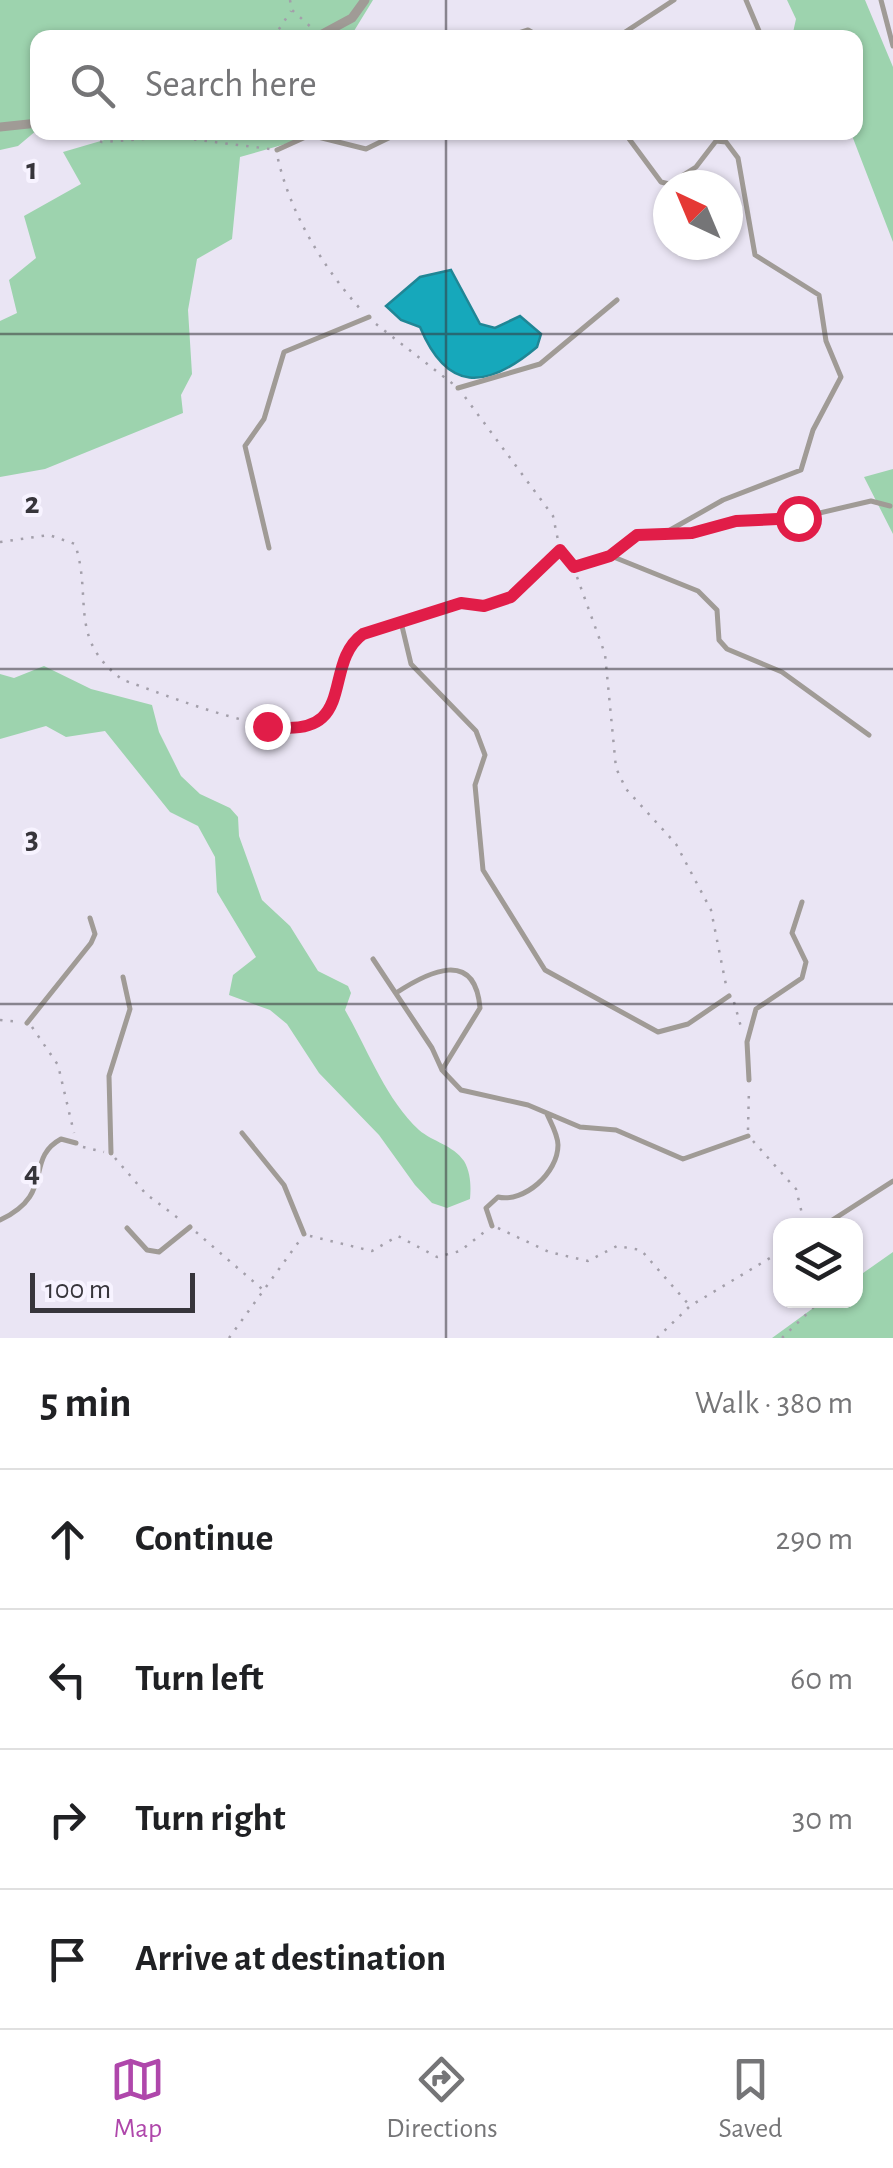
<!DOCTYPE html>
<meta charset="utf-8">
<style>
body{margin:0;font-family:"Alegreya Sans",sans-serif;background:#f2f2f2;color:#202124}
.controls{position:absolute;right:30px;bottom:30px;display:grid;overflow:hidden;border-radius:20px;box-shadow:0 2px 8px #0004}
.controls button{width:90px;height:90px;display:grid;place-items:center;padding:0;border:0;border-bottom:2px solid #e0e0e0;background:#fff;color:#202124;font:50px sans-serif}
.compass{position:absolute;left:653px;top:170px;width:90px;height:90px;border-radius:50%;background:#fff;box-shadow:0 2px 8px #0004;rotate:316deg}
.scale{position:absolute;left:30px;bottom:25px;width:165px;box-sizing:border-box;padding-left:10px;border:5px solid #37353b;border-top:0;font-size:28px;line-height:35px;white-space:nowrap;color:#37353b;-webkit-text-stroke:8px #f7f3ff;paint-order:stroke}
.stop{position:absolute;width:30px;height:30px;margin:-22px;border:8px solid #e11d48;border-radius:50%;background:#fff}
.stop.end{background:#e11d48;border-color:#fff;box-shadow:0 2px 10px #0008}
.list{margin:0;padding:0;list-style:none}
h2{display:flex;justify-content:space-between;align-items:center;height:130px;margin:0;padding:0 40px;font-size:42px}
h2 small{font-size:32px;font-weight:400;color:#757577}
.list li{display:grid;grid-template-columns:65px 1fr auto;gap:30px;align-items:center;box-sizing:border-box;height:140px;padding:0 40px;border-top:2px solid #e0e0e0}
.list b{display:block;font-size:38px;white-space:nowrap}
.list em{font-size:32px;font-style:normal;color:#757577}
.icon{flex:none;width:55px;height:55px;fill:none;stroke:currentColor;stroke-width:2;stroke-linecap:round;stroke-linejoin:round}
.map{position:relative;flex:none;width:893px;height:1338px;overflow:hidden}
.search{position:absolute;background:#fff;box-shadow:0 2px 8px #0004;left:30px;right:30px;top:30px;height:110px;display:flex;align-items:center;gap:25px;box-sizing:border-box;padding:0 35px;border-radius:20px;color:#757577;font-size:38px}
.sheet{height:690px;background:#fff}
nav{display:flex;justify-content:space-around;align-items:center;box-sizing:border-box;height:140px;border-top:2px solid #e0e0e0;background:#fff;font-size:28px;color:#757577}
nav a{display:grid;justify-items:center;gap:5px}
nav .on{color:#af47ab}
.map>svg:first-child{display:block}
.green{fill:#9dd3ae}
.water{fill:#16a8bb;stroke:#208695;stroke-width:2.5}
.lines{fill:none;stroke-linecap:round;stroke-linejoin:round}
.path{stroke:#a39faa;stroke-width:2.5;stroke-dasharray:2.5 8;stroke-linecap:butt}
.service{stroke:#a09b96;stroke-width:5}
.minor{stroke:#a09b96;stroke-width:9}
.route{stroke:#e11d48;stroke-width:12}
.grid{fill:none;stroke:#37353b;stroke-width:2.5;stroke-opacity:0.55}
.grid-label{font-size:32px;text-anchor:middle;font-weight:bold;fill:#37353b;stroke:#f7f3ff;stroke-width:8;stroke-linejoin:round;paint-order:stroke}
</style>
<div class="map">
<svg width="893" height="1338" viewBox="0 0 893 1338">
<rect width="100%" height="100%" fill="#eae5f4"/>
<!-- green -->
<path class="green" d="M 0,0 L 373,0 L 354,31 L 357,37 L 38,38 L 37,130 L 18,146 L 0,150 Z
M 787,0 L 865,0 L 893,67 L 893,242 L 851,133 L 856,132 L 856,38 L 792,37 L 796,19 Z
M 128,133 L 324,133 L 240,157 L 232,239 L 197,259 L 188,310 L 192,374 L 181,395 L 183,413 L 45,469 L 0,477 L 0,321 L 17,313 L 9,280 L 36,258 L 24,216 L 81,184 L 63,152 Z
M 893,469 L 893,534 L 864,477 Z
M 44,666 L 91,689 L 152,705 L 159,732 L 181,776 L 200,794 L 230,808 L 238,817 L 239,836 L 262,900 L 290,926 L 318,971 L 348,986 L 351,993 L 345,1010 C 368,1050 385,1098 419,1130 C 433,1142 453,1145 464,1161 C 471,1173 471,1187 470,1199 L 447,1208 L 432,1203 L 415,1185 L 379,1135 L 319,1073 L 287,1024 L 270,1010 L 229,995 L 233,975 L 256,957 L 217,892 L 215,857 L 198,826 L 170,812 L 105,731 L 66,737 L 46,726 L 0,739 L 0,674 L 14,678 Z
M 893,1252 L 893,1338 L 772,1338 L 823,1301 L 856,1300 L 856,1278 Z"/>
<!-- water -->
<path class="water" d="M 451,270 L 480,324 L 495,328 L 520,316 L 541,334 L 537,347 C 486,390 447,392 420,327 L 401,320 L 386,306 L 420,277 Z"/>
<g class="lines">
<!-- path -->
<path class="path" d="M 290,0 L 292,10 L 313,29
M 273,38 L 291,11
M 90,138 L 102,142 L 174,137 L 270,149
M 278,159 C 291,215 324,269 363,312
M 376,324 L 453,384
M 465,397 L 553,516 L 560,550 L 569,561
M 0,542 L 49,535 L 75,544 C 93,599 67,639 123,680 C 159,692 295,749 321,719 C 340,699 346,666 354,641 L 393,625
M 577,577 L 605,654 L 616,768 L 626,789 L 676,844 L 711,910 L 727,990
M 410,619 L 461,603 L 483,606 L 511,597 L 559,551
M 734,1002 L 741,1027
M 0,1020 L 20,1022
M 32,1027 L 58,1065 L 74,1133
M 748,1130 L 749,1088
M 753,1141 L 796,1189 L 805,1226
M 83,1147 L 104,1152
M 115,1158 L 146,1194 L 182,1221
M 498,1228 L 549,1252 L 588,1261 L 617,1246 L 641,1250 L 690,1306
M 196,1232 L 262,1289
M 310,1236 L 372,1251 L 398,1236 L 437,1257 L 460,1251 L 487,1230
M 856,1244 L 861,1250 L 856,1270
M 229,1338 L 300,1240
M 657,1338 L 690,1306 L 780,1252
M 782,1338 L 821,1300"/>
<!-- service -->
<path class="service" d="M 746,0 L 762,38
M 881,0 L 893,46
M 503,38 L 528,30 L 542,38
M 616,38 L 674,0
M 624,132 L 661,182 L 669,184 L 696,167 L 716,141 L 726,142 L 738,158 L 755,255 L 819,295 L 826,341 L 841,377 L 813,430 L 801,470 L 723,500 L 670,530
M 277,150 L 310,135 L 366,149 L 401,132
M 458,388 L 540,364 L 617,300
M 269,548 L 245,446 L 264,419 L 284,352 L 369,317
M 611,556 L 698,591 L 717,610 L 719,640 L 727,649 L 782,672 L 869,735
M 574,567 L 611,556 L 637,535 L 692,533 L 736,521 L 798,518 L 871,501 L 890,506
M 401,622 L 411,664 L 476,731 L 485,755 L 475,785 L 483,870 L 545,970 L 658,1032 L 688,1024 L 729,996
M 373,959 L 432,1048 L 442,1070 L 461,1090 L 528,1105 L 580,1127 L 616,1130 L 683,1159 L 748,1136
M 396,993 C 428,972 475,948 480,1008 L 442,1070
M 27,1023 L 91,943 L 95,934 L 90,918
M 749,1080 L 747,1042 L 756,1009 L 802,978 L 806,962 L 792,933 L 802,902
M 242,1133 L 284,1185 L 304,1234
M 111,1153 L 109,1076 L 130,1009 L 123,977
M 0,1220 C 56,1194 24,1159 61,1139 L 76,1143
M 492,1226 L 486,1208 L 498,1197 C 524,1203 558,1173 558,1145 C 558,1135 551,1123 547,1114
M 823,1226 L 893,1181
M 127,1228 L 147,1250 L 159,1252 L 190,1227"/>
<!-- minor -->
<path class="minor" d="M 315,38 L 352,18 L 365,0
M 0,127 L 38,123
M 69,132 L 83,132"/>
</g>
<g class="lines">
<!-- route -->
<path class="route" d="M 267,726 C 361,741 320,665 363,634 L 461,603 L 484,606 L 511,597 L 560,550 L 574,567 L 610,556 L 637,535 L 692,533 L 736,521 L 798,518"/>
</g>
<!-- grid -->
<path class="grid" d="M 446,0 L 446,38M 446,132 L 446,1338M 0,334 L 893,334M 0,669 L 893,669M 0,1004 L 893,1004"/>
<g class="grid-label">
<text x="32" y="179">1</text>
<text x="32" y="513">2</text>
<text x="32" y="848">3</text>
<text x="32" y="1182">4</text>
</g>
</svg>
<div class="controls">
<button><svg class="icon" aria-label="layers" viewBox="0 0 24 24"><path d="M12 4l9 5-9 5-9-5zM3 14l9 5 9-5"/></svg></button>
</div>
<svg class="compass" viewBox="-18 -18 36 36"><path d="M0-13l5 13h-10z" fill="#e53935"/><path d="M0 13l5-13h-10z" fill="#757577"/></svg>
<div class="scale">100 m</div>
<div class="stop" style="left:798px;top:518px"></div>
<div class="stop end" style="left:267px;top:726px"></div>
<div class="search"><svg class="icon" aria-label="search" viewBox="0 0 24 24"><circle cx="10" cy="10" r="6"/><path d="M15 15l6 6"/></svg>Search here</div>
</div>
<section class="sheet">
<h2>5 min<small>Walk · 380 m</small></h2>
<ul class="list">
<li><svg class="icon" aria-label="ahead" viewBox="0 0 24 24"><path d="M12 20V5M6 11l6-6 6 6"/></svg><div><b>Continue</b></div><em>290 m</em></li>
<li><svg class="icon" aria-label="left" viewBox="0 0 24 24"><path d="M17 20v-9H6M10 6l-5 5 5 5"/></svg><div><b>Turn left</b></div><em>60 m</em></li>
<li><svg class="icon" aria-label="right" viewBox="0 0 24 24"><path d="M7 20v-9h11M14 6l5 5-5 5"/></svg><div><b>Turn right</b></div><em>30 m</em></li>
<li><svg class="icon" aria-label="arrive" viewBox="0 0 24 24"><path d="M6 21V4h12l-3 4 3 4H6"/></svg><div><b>Arrive at destination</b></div></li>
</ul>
</section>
<nav>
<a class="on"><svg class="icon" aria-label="map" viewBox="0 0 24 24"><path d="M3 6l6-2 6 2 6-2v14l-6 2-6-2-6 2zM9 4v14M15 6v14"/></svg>Map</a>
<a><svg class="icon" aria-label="directions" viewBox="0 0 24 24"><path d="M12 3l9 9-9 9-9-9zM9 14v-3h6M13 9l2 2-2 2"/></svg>Directions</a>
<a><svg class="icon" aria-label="saved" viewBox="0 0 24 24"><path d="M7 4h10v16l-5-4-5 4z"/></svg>Saved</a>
</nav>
